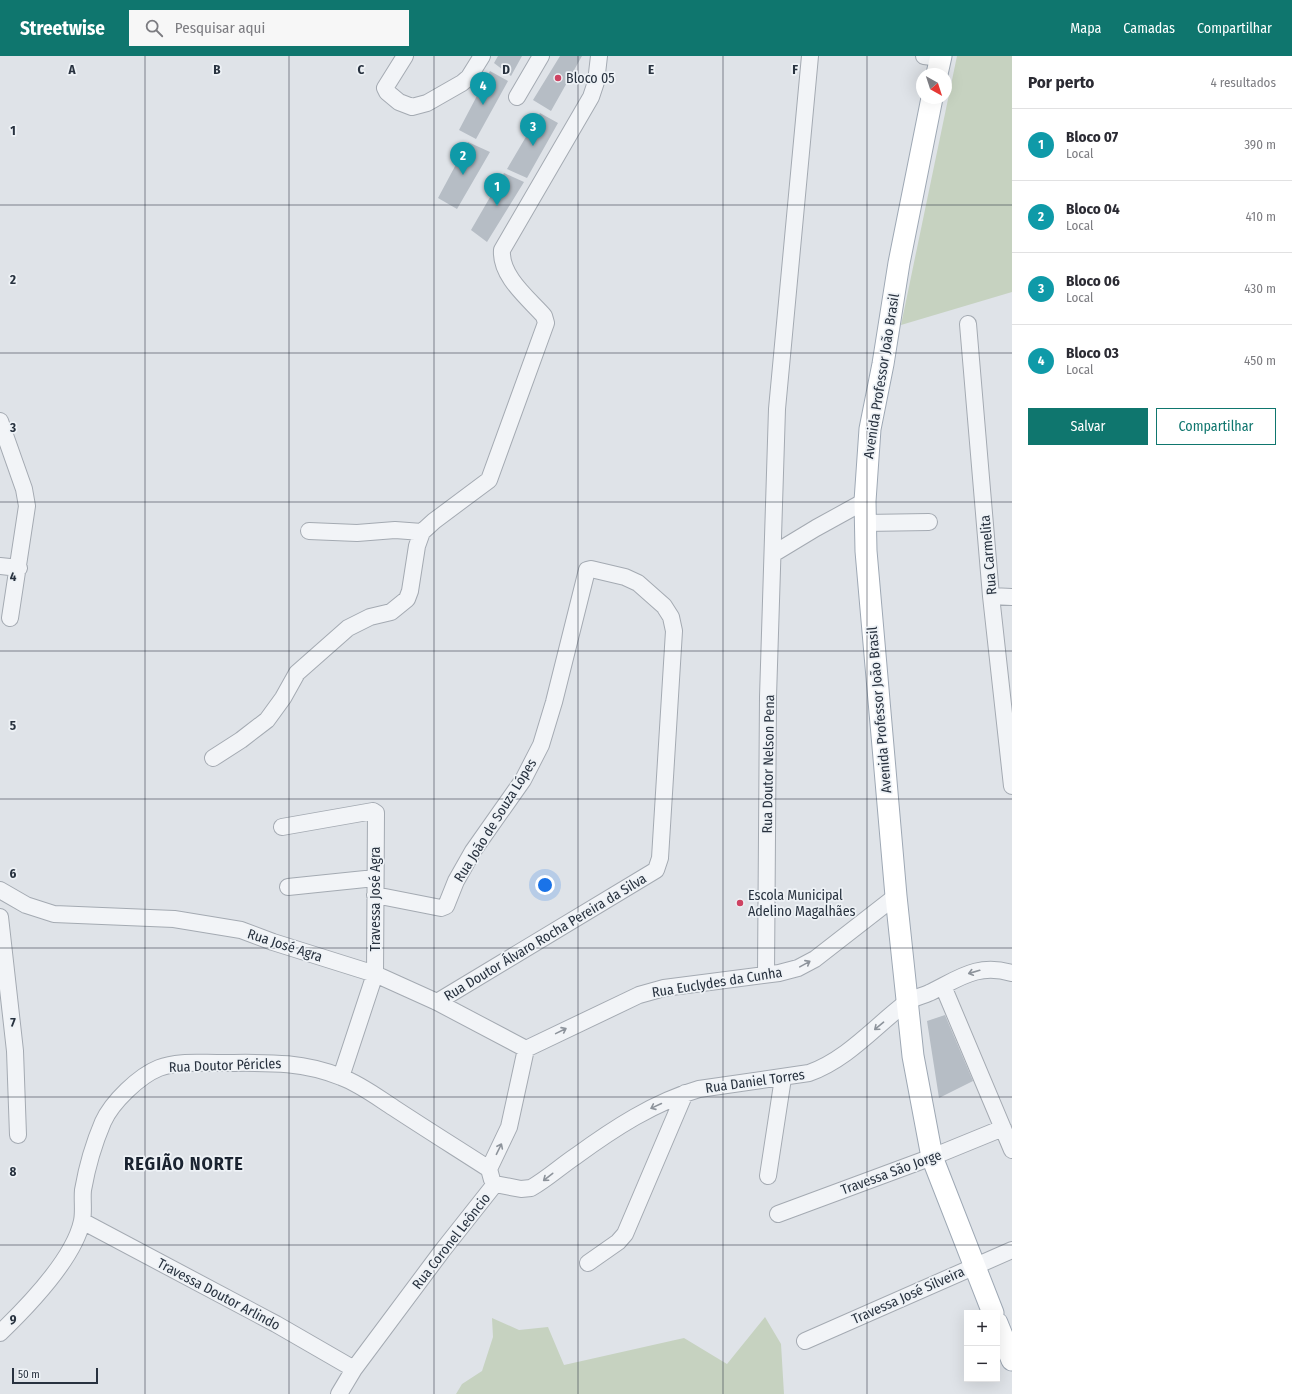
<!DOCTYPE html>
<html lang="pt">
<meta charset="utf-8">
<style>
:root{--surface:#fff;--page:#f7f7f7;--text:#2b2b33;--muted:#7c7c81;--line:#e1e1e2;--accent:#0f766e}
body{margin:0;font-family:"Fira Sans Condensed",sans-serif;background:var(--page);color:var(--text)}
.controls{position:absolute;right:12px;bottom:12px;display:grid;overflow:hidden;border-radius:0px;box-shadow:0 4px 16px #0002}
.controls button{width:36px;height:36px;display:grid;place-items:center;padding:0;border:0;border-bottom:1px solid var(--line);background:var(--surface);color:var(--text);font:20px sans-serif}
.compass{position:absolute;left:916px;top:12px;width:36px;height:36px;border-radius:50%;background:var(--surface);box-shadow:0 4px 16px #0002;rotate:141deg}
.scale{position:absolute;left:12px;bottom:10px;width:86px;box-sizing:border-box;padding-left:4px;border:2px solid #28323f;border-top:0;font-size:11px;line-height:14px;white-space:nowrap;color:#28323f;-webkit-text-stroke:3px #eef2f6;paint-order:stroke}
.you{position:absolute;left:545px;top:829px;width:14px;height:14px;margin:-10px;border:3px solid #fff;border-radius:50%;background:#1a73e8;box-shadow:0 0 0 6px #1a73e833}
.badge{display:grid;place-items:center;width:26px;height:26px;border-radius:50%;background:var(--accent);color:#fff;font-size:13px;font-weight:700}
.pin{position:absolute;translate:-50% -33px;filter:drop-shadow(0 1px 2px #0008)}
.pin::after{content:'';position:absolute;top:21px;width:14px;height:12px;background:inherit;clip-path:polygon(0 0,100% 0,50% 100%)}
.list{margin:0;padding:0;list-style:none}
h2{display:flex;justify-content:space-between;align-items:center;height:52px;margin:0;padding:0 16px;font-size:17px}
h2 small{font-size:13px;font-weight:400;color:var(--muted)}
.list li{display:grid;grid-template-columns:26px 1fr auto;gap:12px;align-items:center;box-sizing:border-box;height:72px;padding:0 16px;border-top:1px solid var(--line)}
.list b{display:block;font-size:15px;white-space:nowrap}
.list p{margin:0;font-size:13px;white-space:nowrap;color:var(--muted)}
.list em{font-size:13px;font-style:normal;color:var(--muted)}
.actions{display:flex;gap:8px;padding:12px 16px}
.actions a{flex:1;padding:9px 0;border:1px solid var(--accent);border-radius:0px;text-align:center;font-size:14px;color:var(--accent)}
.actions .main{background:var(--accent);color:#fff}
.icon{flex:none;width:22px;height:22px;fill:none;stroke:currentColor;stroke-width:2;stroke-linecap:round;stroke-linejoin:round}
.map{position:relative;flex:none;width:1012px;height:1338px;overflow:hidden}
header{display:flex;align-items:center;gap:24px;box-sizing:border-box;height:56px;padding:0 20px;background:var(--accent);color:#fff}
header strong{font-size:19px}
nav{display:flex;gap:22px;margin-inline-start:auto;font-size:14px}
.search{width:280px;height:36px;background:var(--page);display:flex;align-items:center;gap:10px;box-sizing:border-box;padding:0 14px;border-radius:0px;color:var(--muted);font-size:15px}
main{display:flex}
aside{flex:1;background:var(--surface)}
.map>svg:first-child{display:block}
.green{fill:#c6d2c0}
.building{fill:#b6bdc5}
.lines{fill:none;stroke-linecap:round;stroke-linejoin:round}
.minor-casing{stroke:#a4aab2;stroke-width:18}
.major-casing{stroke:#9ea8b4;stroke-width:23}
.minor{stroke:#f2f4f7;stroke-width:16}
.major{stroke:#fff;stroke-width:21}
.oneway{stroke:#8d939b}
.grid{fill:none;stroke:#28323f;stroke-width:1;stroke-opacity:0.55}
.poi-dot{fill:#ce4362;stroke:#eef2f6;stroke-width:1.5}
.labels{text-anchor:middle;stroke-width:3.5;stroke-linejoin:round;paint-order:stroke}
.poi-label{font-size:14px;fill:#28323f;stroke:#eef2f6;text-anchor:start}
.street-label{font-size:14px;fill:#28323f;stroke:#eef2f6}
.district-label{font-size:18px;font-weight:bold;letter-spacing:1px;fill:#1a2330;stroke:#eef2f6}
.grid-label{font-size:13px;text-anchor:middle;font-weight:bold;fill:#28323f;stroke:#eef2f6;stroke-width:3.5;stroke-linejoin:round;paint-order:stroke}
</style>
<header>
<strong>Streetwise</strong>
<div class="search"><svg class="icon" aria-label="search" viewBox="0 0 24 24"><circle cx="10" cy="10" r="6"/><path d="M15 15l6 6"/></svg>Pesquisar aqui</div>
<nav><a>Mapa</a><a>Camadas</a><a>Compartilhar</a></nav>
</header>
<main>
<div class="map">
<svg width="1012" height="1338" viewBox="0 0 1012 1338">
<rect width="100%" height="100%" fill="#dfe3e8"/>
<!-- green -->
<path class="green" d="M 957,0 L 1012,0 L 1012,236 L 901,269 Z
M 765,1261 L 781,1288 L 784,1338 L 456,1338 L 462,1328 L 482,1315 L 493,1281 L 492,1262 L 519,1274 L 548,1271 L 564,1309 L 684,1282 L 727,1308 Z"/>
<!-- building -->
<path class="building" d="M 498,0 L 522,0 L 511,20 L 494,7 Z
M 560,0 L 582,0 L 551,55 L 533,44 Z
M 490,15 L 508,25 L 476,83 L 459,74 Z
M 540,57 L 558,67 L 527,122 L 507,113 Z
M 468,86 L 490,96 L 457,153 L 438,142 Z
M 504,117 L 524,126 L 487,186 L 471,174 Z
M 945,959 L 973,1025 L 939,1042 L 927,965 Z"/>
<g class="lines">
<!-- minor casing -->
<g class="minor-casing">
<path id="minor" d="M 405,0 L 385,32 L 387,36 L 399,46 L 412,51 L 427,47 L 462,27 L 469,21 L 482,0
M 924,0 L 940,2
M 517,41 L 541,0
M 968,268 L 991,540 L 1012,730
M 0,365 L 24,433 L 27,450 L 10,562
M 864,467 L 929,466
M 309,475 L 357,477 L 395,474 L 422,476
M 773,498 L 816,472 L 865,445
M 0,510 L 19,512
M 991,540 L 1012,541
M 213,702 L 241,684 L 267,664 L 283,642 L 297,617 L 348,572 L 370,561 L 391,556 L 407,543 L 410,535 L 417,490 L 422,476 L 434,465 L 489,424 L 546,267 L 544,260 C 528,242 500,220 502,194 L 591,41 L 596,26 L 599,0
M 282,771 L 373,755 L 376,757 L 375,918 L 341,1021
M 288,831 L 375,822
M 0,834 L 26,849 L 54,858 L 174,863 L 241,874 L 273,886 L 375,918 L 437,946 L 526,993
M 375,839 L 441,852 L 446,850 L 456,825 L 473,795 L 523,724 L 541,689 L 554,646 L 587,514 L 591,513 L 625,521 L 638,527 L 664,550 L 671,561 L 674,575 L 660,802 L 656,814 L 437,946
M 0,861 L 15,995 L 18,1079
M 766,917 L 768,641 L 777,353 L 810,0
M 943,930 L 1012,1094
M 526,993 L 639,939 L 664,932 L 779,917 L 798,912 L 815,903 L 896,840
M 768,1120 L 783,1022
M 492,1124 L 489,1113 L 509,1071 L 526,993
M 495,1128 L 521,1133 L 531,1132 C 547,1123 561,1110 576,1100 C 613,1073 654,1046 699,1033 L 809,1017 C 848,1003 875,970 907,946 C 913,942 922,940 929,937 C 960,922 977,907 1012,917
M 778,1158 L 932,1101 L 1003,1072
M 82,1165 L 276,1268 L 354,1313
M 588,1207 L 618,1186 L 625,1178 L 685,1037
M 0,1277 C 27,1251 74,1203 82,1165 C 84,1155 82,1144 83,1134 C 87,1111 94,1087 103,1066 C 112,1046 139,1020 159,1012 C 177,1005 198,1007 217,1007 C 261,1007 299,1004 341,1021 C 360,1028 377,1041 394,1052 C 426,1073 458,1093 489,1113
M 805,1285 L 1012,1194
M 339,1338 L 354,1313 L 442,1195 L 495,1128"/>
</g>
<!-- major casing -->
<g class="major-casing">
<path id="major" d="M 937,18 L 941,0
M 932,42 L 899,207 L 883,308 L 870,373 L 865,445 L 866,495 L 896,840 L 913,1000 L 932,1101 L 993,1257
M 997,1267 L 1012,1304"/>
</g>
<!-- minor -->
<use href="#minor" class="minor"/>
<!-- major -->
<use href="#major" class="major"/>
</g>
<!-- one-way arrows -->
<defs><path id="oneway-shaft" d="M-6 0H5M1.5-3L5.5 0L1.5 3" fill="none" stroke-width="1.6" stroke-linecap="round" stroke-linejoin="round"/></defs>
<g class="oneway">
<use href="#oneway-shaft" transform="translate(805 908) rotate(-29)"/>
<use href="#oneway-shaft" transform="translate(974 916) rotate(164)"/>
<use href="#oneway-shaft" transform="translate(879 970) rotate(140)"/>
<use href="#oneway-shaft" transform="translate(561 975) rotate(-26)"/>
<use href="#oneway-shaft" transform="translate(656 1050) rotate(155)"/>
<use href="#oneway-shaft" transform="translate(499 1093) rotate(-64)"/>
<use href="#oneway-shaft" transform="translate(548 1121) rotate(142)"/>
</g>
<!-- grid -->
<path class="grid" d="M 145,0 L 145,1338M 289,0 L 289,1338M 434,0 L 434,1338M 578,0 L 578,1338M 723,0 L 723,1338M 867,0 L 867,1338M 0,149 L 1012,149M 0,297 L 1012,297M 0,446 L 1012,446M 0,595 L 1012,595M 0,743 L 1012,743M 0,892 L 1012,892M 0,1041 L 1012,1041M 0,1189 L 1012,1189"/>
<!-- markers -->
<g class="poi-dot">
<circle cx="558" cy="22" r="4"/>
<circle cx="740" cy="847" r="4"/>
</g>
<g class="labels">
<!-- poi labels -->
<g class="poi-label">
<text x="566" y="27">Bloco 05</text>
<text x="748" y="844">Escola Municipal<tspan x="748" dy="16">Adelino Magalhães</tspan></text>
</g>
<!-- street labels -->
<g class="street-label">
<text transform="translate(881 320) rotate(-81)" y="5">Avenida Professor João Brasil</text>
<text transform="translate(988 499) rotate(-95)" y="5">Rua Carmelita</text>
<text transform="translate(879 654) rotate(-95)" y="5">Avenida Professor João Brasil</text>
<text transform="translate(768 708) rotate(-89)" y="5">Rua Doutor Nelson Pena</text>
<text transform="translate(495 764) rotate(-58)" y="5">Rua João de Souza Lópes</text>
<text transform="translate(375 843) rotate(-90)" y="5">Travessa José Agra</text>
<text transform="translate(545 881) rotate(-31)" y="5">Rua Doutor Álvaro Rocha Pereira da Silva</text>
<text transform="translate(285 889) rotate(18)" y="5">Rua José Agra</text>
<text transform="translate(717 926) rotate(-9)" y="5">Rua Euclydes da Cunha</text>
<text transform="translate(225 1009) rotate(-2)" y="5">Rua Doutor Péricles</text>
<text transform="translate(755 1025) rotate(-8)" y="5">Rua Daniel Torres</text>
<text transform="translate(891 1116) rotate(-20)" y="5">Travessa São Jorge</text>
<text transform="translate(451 1185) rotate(-52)" y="5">Rua Coronel Leôncio</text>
<text transform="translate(219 1238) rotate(28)" y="5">Travessa Doutor Arlindo</text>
<text transform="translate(908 1239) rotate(-24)" y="5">Travessa José Silveira</text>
</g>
<!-- district labels -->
<g class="district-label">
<text x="184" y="1114">REGIÃO NORTE</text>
</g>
</g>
<g class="grid-label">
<text x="72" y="18">A</text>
<text x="217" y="18">B</text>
<text x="361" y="18">C</text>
<text x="506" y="18">D</text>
<text x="651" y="18">E</text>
<text x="795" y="18">F</text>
<text x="13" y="79">1</text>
<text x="13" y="228">2</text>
<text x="13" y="376">3</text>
<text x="13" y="525">4</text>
<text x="13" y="674">5</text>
<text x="13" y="822">6</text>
<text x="13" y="971">7</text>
<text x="13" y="1120">8</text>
<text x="13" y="1268">9</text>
</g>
</svg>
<div class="controls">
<button>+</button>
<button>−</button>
</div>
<svg class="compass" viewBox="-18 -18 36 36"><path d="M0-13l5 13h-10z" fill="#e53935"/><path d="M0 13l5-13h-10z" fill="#7c7c81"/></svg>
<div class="scale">50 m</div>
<div class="you"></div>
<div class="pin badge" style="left:497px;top:150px;background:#0f9aa8">1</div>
<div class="pin badge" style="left:463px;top:119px;background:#0f9aa8">2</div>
<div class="pin badge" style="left:533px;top:90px;background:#0f9aa8">3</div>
<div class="pin badge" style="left:483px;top:49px;background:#0f9aa8">4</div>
</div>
<aside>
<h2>Por perto<small>4 resultados</small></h2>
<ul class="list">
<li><span class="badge" style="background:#0f9aa8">1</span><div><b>Bloco 07</b><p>Local</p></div><em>390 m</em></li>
<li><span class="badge" style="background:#0f9aa8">2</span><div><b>Bloco 04</b><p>Local</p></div><em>410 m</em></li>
<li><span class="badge" style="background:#0f9aa8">3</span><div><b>Bloco 06</b><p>Local</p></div><em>430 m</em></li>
<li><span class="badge" style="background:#0f9aa8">4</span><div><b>Bloco 03</b><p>Local</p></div><em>450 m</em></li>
</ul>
<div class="actions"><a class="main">Salvar</a><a>Compartilhar</a></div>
</aside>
</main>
